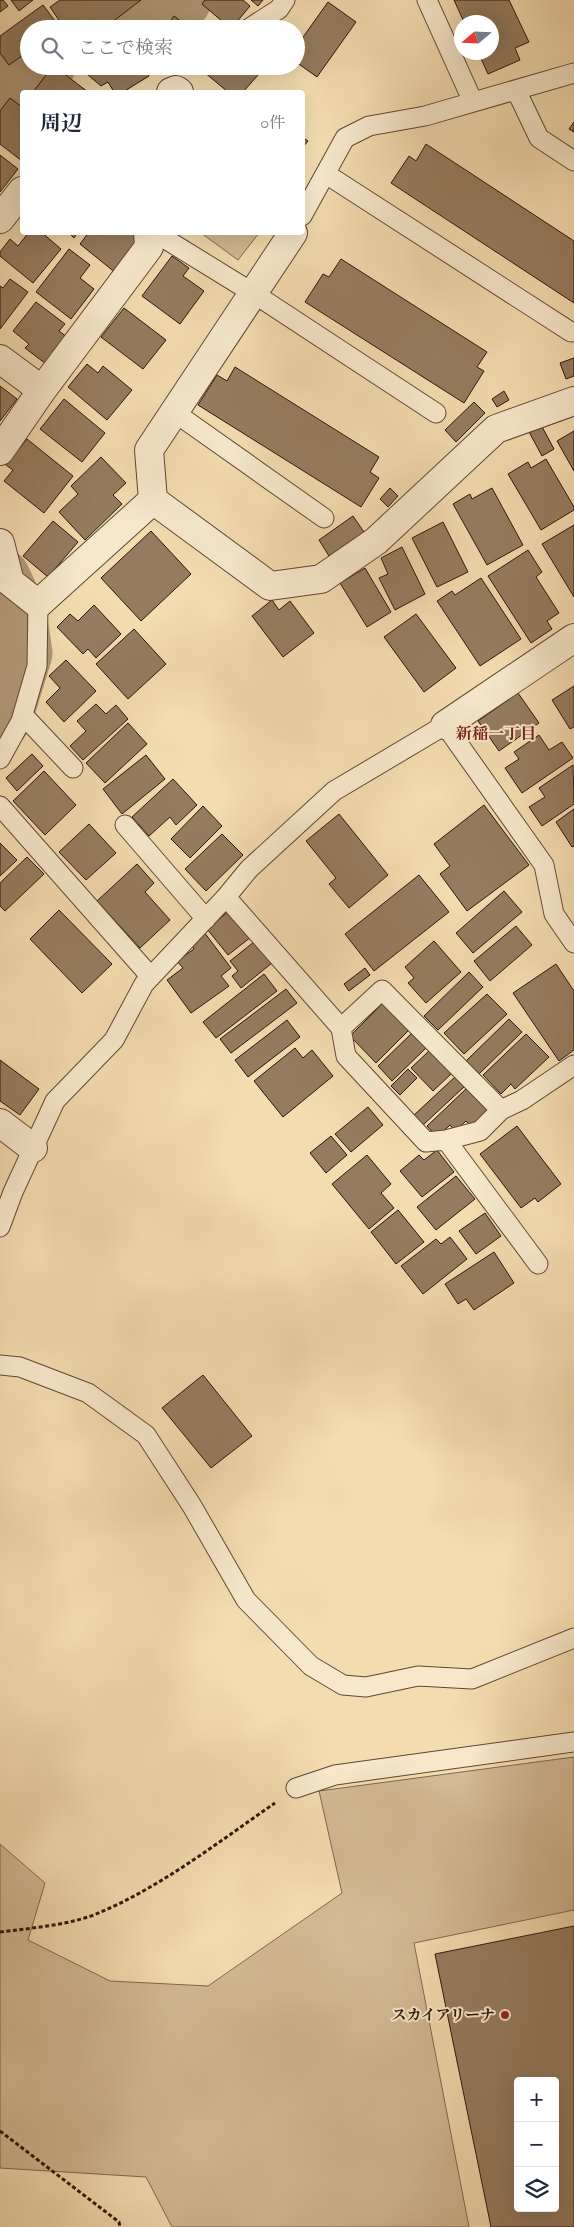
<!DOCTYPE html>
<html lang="ja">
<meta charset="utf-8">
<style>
:root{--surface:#fff;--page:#f2f2f3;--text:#1f2937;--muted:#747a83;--line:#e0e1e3}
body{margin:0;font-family:"Sorts Mill Goudy","Noto Serif JP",serif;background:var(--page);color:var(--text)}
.controls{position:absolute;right:15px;bottom:15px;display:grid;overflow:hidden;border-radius:5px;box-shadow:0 5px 20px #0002}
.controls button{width:45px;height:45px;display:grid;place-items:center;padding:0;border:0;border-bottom:1px solid var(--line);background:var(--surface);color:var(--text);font:25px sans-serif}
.compass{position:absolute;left:454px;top:15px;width:45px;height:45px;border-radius:50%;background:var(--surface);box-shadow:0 5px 20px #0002;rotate:251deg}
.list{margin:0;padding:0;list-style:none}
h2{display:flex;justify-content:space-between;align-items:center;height:65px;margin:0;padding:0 20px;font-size:21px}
h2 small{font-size:16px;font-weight:400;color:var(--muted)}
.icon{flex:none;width:28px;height:28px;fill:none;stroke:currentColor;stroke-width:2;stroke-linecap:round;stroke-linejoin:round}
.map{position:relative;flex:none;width:574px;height:2227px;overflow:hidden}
.search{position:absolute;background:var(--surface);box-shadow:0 5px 20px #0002;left:20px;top:20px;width:285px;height:55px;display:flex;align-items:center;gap:12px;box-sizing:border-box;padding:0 18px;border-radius:28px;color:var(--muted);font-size:19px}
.panel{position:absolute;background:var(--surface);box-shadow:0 5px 20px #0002;left:20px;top:90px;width:285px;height:145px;border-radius:5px}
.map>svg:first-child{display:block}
.green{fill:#d2ba94;stroke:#80674f}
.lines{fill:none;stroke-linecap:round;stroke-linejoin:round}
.river{stroke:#b09878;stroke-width:61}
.building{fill:#957c60;stroke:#2f140a;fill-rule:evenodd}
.lane-casing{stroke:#604634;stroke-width:21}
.street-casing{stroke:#604634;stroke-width:30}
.path{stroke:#2f140a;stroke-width:3;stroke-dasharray:4 2.5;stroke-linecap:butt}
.lane{stroke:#f7e8cc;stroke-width:19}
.street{stroke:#f7e8cc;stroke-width:28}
.poi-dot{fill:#8f2418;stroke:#f7e8cc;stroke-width:2}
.labels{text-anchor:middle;stroke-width:4;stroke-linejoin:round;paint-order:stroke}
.poi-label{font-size:15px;font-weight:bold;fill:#2f140a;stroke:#f7e8cc;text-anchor:end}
.neighbourhood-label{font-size:16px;font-weight:bold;fill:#7a1f14;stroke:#f7e8cc}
</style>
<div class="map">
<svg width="574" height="2227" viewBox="0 0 574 2227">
<rect width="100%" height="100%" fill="#f3dcb0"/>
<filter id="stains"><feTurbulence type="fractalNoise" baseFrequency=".004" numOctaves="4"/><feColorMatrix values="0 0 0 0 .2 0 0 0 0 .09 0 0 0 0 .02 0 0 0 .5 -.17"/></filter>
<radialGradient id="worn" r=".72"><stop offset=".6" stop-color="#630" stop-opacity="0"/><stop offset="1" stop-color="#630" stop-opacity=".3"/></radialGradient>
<!-- green -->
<path class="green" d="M 201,233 L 259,233 L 238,260 Z
M 574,1757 L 574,1910 L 414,1943 L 469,2227 L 172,2227 L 146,2177 L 0,2168 L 0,1844 L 45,1883 L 28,1940 L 110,1981 L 208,1986 L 342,1893 L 319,1791 Z"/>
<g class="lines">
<!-- river -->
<path class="river" d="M 131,29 L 181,0
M 0,86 L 45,66
M 0,578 L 16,613 L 22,653 L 4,711 L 0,719"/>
</g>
<!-- building -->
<path class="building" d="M 0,0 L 3,0 L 8,6 L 0,12 Z
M 11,0 L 33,0 L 19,11 Z
M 60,0 L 141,0 L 103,29 L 65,29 L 50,7 Z
M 205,0 L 243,0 L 250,6 L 231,29 L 202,4 Z
M 251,0 L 263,0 L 258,6 Z
M 454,0 L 509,0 L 529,42 L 515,48 L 520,60 L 488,74 L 478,52 L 492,52 L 492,22 L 464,22 Z
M 328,2 L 356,22 L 317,77 L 296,62 L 296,47 Z
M 43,5 L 61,29 L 29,29 L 29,51 L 9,65 L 0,53 L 0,36 Z
M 174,16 L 191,29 L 165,29 Z
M 53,66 L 54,66 L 88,92 L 33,92 Z
M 86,66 L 143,66 L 149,76 L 123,92 L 114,92 L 108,82 L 101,86 L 81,69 Z
M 208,66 L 248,66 L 258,75 L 243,92 L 228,92 L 204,72 Z
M 10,98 L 22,107 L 22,161 L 0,144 L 0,111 Z
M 574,122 L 574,132 L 569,129 Z
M 302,137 L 308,141 L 302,148 Z
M 426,144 L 574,241 L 574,303 L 391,183 L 409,156 L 416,161 Z
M 0,155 L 18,169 L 0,192 Z
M 29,232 L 41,232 L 61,249 L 33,283 L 0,256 L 0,252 L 10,239 L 18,246 Z
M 68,232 L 78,232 L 74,238 Z
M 89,232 L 134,232 L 143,240 L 117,274 L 80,244 Z
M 69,249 L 90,265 L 80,278 L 94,289 L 71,319 L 36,292 Z
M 172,256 L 189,268 L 183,276 L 204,291 L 180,324 L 142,296 Z
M 341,259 L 487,352 L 477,367 L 484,371 L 464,403 L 305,302 L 323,274 L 329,277 Z
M 10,279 L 28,292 L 0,329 L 0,286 L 3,288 Z
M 36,302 L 65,324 L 59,331 L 67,337 L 46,364 L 25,348 L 29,344 L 13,331 Z
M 124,308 L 166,340 L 143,369 L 101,337 Z
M 574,358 L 574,376 L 566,379 L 560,363 Z
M 87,364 L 98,373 L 103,366 L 132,390 L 107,420 L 68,387 Z
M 235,367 L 379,457 L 370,472 L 379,478 L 361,507 L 198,405 L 217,375 L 227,381 Z
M 0,386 L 17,399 L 0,421 Z
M 504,391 L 509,400 L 497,407 L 492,399 Z
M 64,399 L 105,433 L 82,462 L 40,429 Z
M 474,402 L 485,413 L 456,442 L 445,430 Z
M 540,423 L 554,449 L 542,456 L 528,430 Z
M 574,431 L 574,471 L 557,441 Z
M 27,439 L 73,476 L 44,513 L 4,481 L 13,470 L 6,465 Z
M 101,457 L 126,483 L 113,495 L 122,504 L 85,540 L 59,512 L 78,494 L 71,486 Z
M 546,459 L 574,507 L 574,510 L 541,530 L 508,474 L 528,462 L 531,468 Z
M 390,488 L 398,496 L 388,507 L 380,499 Z
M 492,488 L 523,545 L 487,565 L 453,504 L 470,494 L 472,499 Z
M 353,516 L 364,532 L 329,556 L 319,540 Z
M 53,521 L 78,542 L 48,577 L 23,556 Z
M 443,522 L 468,572 L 437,587 L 412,538 Z
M 574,525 L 574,597 L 542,544 Z
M 151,531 L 191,574 L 141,621 L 101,578 Z
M 402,547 L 425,594 L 395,610 L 379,578 L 388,574 L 381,558 Z
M 528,550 L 542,572 L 536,577 L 559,613 L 547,621 L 552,629 L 531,643 L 488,576 Z
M 365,568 L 391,612 L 367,627 L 340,583 Z
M 481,578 L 521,639 L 480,666 L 437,601 L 452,591 L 455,595 Z
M 272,600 L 279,610 L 290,601 L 314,633 L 283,657 L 252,616 Z
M 94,605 L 121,634 L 96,658 L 88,649 L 83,654 L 57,627 L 70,614 L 78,621 Z
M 416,614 L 456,668 L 424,692 L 384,637 Z
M 134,629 L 166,664 L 128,699 L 96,664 Z
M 66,660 L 96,691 L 64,722 L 46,702 L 60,688 L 49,676 Z
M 574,686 L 574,727 L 570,729 L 552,700 Z
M 518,693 L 539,723 L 499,751 L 478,721 Z
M 96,704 L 106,714 L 116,705 L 128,719 L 83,760 L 70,746 L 86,731 L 77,721 Z
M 128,723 L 147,744 L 105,783 L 86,763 Z
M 539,735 L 549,750 L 562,742 L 573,758 L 522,793 L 505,768 L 519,759 L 514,752 Z
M 32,754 L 43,766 L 17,791 L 6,778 Z
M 146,755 L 165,779 L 122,814 L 103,789 Z
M 573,765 L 574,804 L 542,826 L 529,807 L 545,797 L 539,788 Z
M 44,771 L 76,805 L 45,835 L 13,801 Z
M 173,779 L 197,805 L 176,825 L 170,817 L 149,836 L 132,817 Z
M 484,805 L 529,865 L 467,911 L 440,874 L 450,866 L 434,844 Z
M 203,806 L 222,826 L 190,858 L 171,839 Z
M 574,809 L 574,846 L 572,847 L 556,822 Z
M 339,814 L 388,875 L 349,908 L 329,884 L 336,878 L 306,841 Z
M 89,824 L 116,853 L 86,880 L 59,852 Z
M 222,834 L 243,855 L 206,891 L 185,869 Z
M 0,843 L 17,860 L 0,876 Z
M 27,857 L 44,874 L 5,911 L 0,906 L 0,883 Z
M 137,864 L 154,883 L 145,892 L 170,920 L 140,948 L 97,901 Z
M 419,875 L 449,912 L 374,971 L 345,934 Z
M 504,891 L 522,912 L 473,953 L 456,933 Z
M 59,910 L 112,964 L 82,993 L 30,939 Z
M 229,911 L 251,937 L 228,955 L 207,929 Z
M 516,926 L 532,945 L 490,981 L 474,961 Z
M 204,932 L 231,968 L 221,976 L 229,986 L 191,1013 L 167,980 L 183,968 L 177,961 L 194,949 L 190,943 Z
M 434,941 L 461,972 L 426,1003 L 408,983 L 414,978 L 405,967 Z
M 254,942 L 272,963 L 241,988 L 232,976 L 238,971 L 230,961 Z
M 556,964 L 574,991 L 574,1050 L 559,1061 L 513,993 Z
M 365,968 L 370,975 L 349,991 L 344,984 Z
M 469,972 L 483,987 L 438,1030 L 424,1016 Z
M 264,974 L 277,991 L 216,1038 L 203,1022 Z
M 286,989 L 297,1003 L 231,1053 L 220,1039 Z
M 487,994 L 507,1014 L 464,1054 L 444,1033 Z
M 383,1003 L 410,1029 L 376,1063 L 350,1036 Z
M 509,1019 L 522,1032 L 479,1074 L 466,1061 Z
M 287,1020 L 300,1037 L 248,1077 L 235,1060 Z
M 412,1033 L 426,1048 L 392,1081 L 378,1066 Z
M 526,1034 L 549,1057 L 515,1089 L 511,1084 L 501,1094 L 483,1075 Z
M 295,1048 L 303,1058 L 312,1050 L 333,1076 L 283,1117 L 254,1081 Z
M 430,1050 L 452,1073 L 433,1091 L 411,1068 Z
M 0,1060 L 39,1089 L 20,1115 L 0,1101 Z
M 408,1069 L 417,1078 L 400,1095 L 391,1086 Z
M 456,1076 L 465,1086 L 422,1126 L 413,1116 Z
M 467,1088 L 489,1111 L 472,1127 L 466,1121 L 455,1131 L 450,1125 L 437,1137 L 427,1126 Z
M 368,1107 L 383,1125 L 351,1152 L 335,1134 Z
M 517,1126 L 561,1184 L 538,1202 L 535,1198 L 521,1208 L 480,1154 Z
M 331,1136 L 347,1155 L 326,1173 L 310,1153 Z
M 437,1150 L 454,1172 L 422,1197 L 400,1171 L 419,1155 L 424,1160 Z
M 367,1155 L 391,1184 L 381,1193 L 394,1208 L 369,1229 L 332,1184 Z
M 456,1176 L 475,1199 L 436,1230 L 417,1207 Z
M 398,1210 L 424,1242 L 396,1264 L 371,1232 Z
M 485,1213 L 501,1236 L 476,1254 L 459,1231 Z
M 450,1237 L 467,1259 L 423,1294 L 401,1266 L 436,1239 L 441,1244 Z
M 494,1252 L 514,1283 L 474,1310 L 466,1299 L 458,1304 L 445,1284 Z
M 203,1375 L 252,1436 L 211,1468 L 162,1408 Z
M 574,1926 L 574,2227 L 491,2227 L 435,1954 ZM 518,2081 L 555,2081 L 555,2208 L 518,2208 Z"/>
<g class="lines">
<!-- lane casing -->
<g class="lane-casing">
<path id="lane" d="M 427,0 L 473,102
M 248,29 L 279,9 L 285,0
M 516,90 L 539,138 L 574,161
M 326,174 L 571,332
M 302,216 L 345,138 L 369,126 L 425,116 L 574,73
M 154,232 L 253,293 L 436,413
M 174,412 L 324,518
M 23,715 L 73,768
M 0,759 L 21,721 L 37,666 L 38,604
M 0,806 L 151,977
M 125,825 L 206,919
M 226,897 L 341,1028 L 346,1056 L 426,1142 L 446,1140 L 480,1131 L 501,1110 L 382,990 L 341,1028
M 501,1110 L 522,1100 L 574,1065
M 446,1140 L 538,1264
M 0,1227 L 13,1192 L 55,1101 L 114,1040 L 144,984 L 226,897 L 249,869 L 334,791 L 445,725 L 544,865 L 554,914 L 574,943
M 0,1365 L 20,1367 L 88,1393 L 146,1435 L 192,1506 L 246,1600 L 311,1666 L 343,1685 L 366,1687 L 418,1676 L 472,1679 L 574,1638
M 296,1788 L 335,1775 L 574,1742"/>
</g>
<!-- street casing -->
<g class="street-casing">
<path id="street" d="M 171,92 L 176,90 L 179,92
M 0,219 L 22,191
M 0,359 L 42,390
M 0,451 L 42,390 L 149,247 L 148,232
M 153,500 L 149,450 L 293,233
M 0,543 L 10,582
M 0,574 L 38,604 L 153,500 L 270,586 L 321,579 L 376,541 L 496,429 L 574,401
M 445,725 L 574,638
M 0,1123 L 33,1148"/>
</g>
<!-- path -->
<path class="path" d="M 0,1932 C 31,1928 72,1925 101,1912 C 162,1886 220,1841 275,1803
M 0,2131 L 119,2222 L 120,2227"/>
<!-- lane -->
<use href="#lane" class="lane"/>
<!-- street -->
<use href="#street" class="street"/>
</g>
<!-- markers -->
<circle class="poi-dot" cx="505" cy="2015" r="5"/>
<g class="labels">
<!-- poi labels -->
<g class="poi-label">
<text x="495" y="2020">スカイアリーナ</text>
</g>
<!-- neighbourhood labels -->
<g class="neighbourhood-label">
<text x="496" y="739">新稲一丁目</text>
</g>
</g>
<rect width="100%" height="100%" filter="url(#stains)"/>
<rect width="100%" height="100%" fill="url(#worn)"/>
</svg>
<div class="controls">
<button>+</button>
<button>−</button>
<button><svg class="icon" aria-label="layers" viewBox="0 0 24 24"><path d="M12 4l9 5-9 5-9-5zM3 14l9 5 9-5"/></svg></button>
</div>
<svg class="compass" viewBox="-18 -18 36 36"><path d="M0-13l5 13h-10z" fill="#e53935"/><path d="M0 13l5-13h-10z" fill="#747a83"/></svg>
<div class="search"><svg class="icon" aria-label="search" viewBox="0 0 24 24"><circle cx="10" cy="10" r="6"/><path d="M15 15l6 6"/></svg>ここで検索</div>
<section class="panel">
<h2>周辺<small>0件</small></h2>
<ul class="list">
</ul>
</section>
</div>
